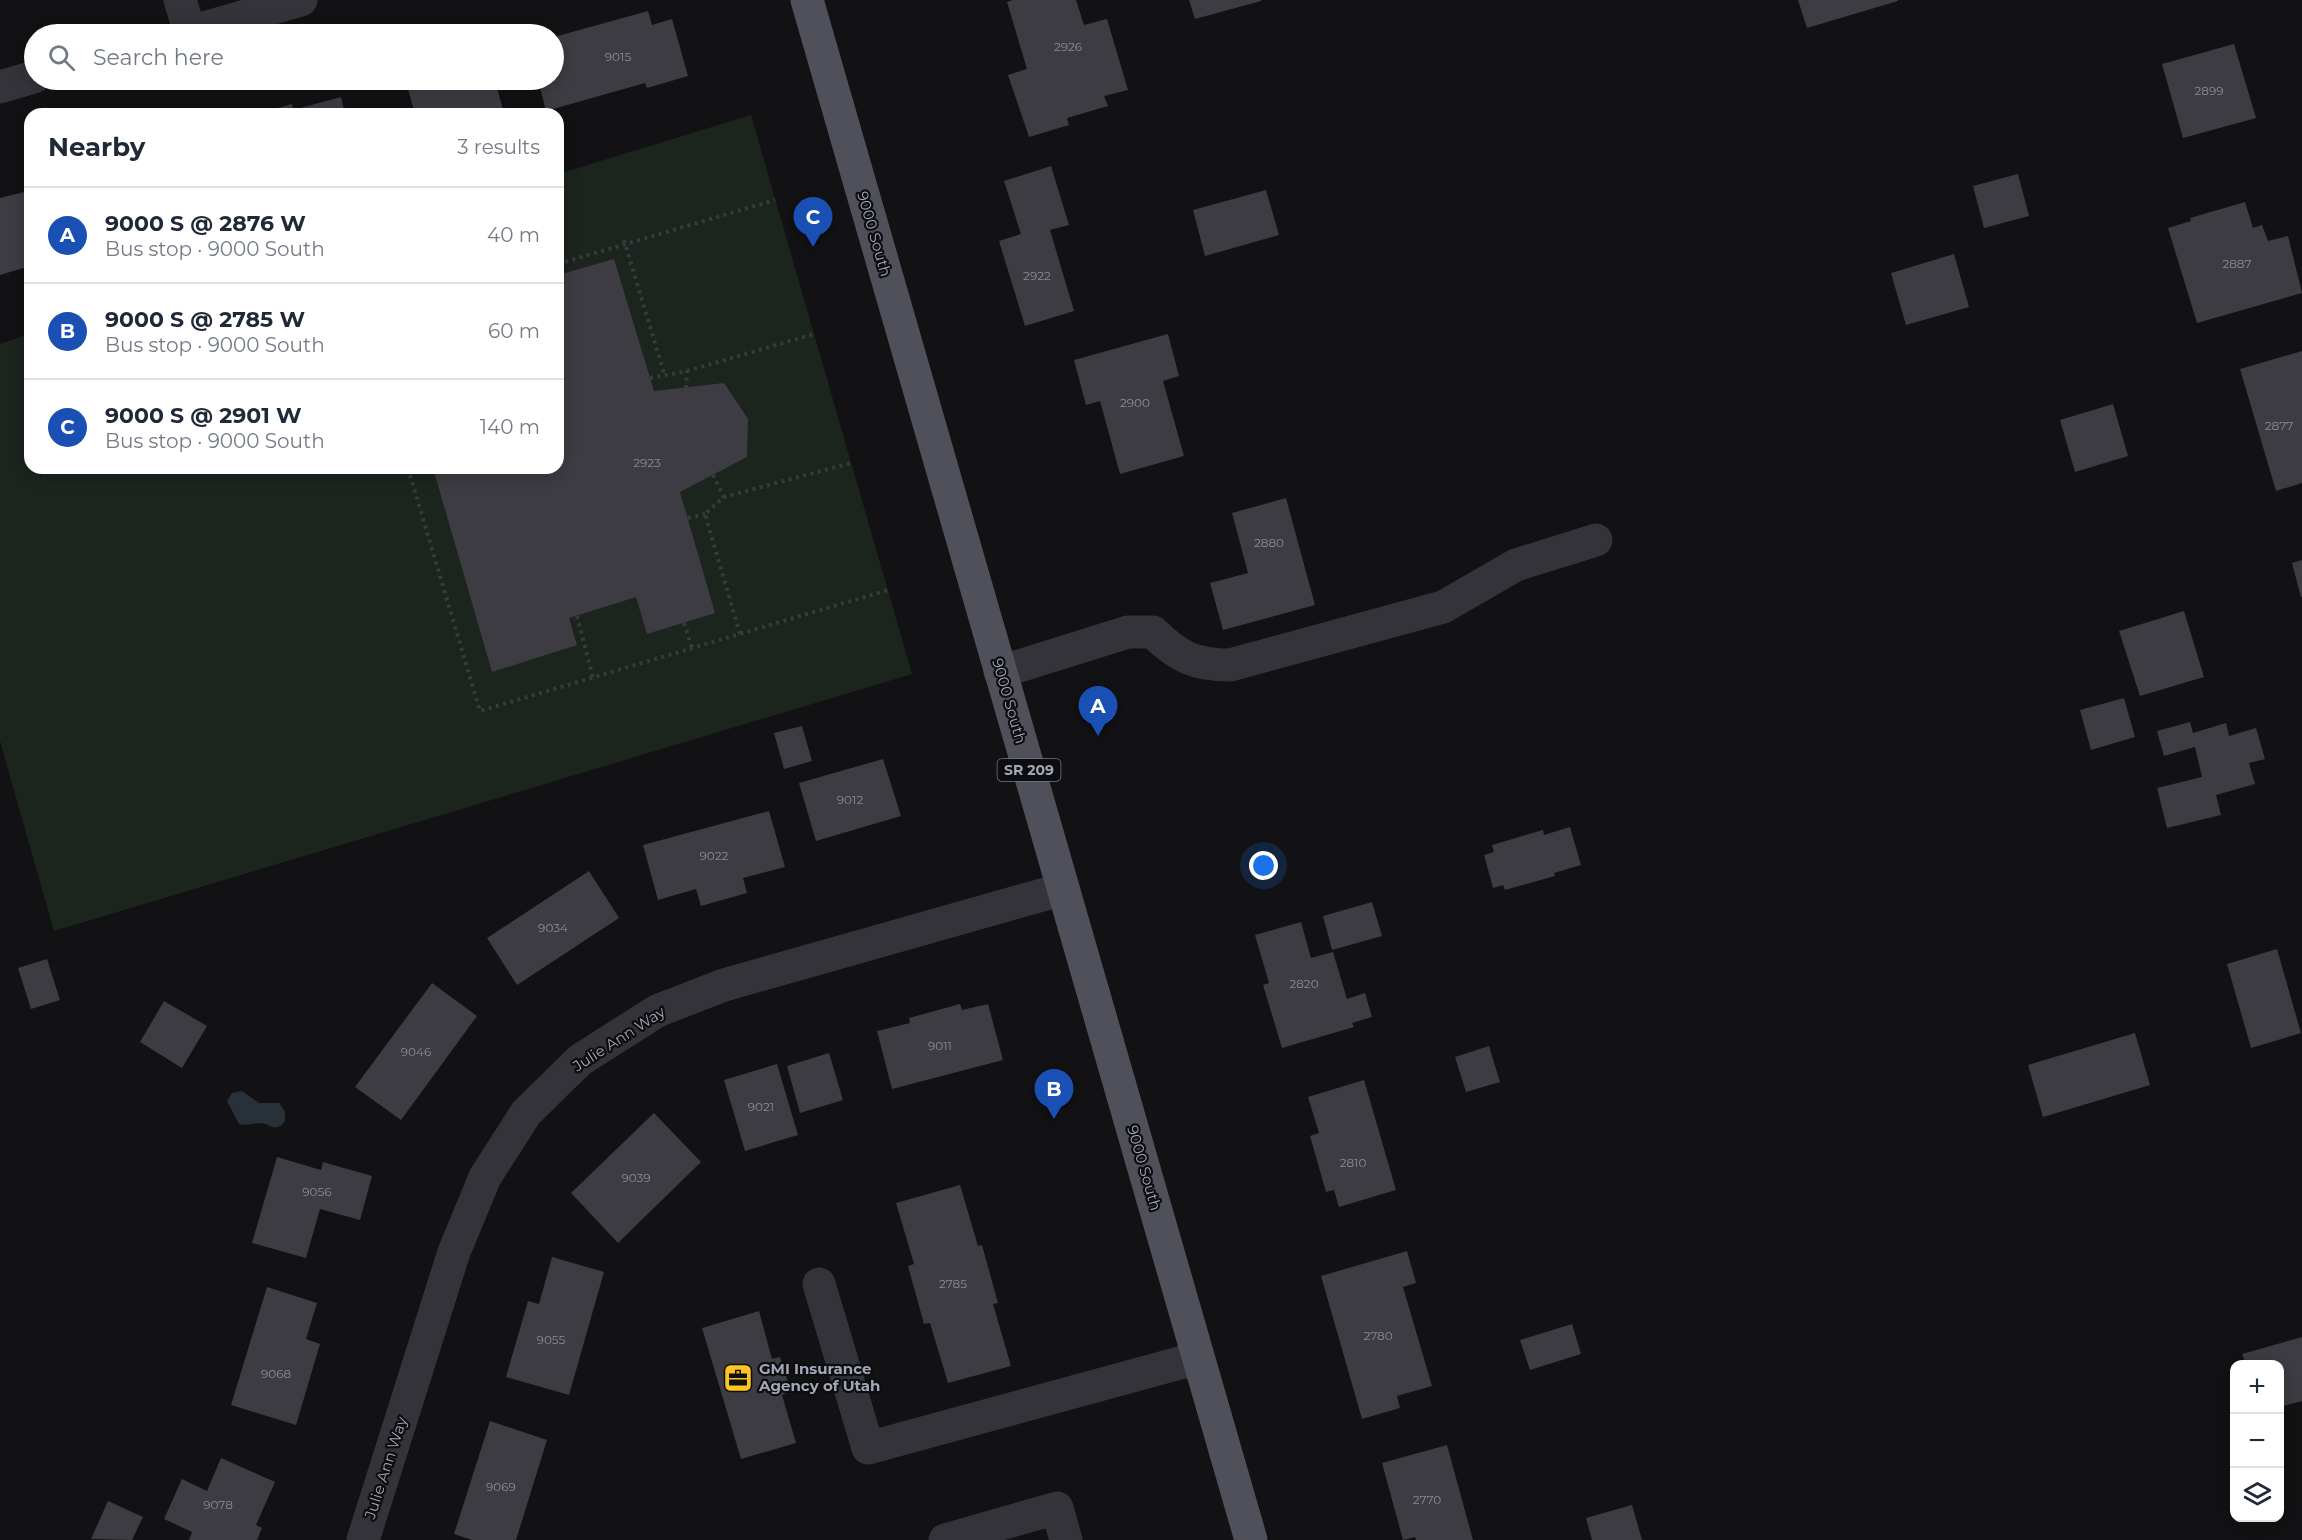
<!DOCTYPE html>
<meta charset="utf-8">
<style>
:root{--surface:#fff;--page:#f2f2f3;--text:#1f2937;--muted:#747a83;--line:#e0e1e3;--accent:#b45309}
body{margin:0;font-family:Montserrat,sans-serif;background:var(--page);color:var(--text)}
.controls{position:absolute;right:18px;bottom:18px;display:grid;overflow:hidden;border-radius:12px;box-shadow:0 3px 15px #0003}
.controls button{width:54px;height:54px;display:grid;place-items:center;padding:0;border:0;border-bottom:2px solid var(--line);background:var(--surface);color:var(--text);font:30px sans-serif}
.you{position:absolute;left:1264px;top:866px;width:21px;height:21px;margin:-15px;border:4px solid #fff;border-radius:50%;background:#1a73e8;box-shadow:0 0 0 9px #1a73e833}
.badge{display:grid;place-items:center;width:39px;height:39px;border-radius:50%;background:var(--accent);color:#fff;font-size:20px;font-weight:700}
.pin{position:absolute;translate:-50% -50px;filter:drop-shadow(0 2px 3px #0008)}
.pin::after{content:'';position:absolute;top:32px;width:21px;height:18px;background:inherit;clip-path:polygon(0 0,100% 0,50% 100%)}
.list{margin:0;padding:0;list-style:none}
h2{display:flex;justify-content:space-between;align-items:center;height:78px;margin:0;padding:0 24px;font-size:26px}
h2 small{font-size:20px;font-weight:400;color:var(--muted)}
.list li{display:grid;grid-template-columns:39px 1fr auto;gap:18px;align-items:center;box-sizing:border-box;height:96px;padding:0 24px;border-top:2px solid var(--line)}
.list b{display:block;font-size:22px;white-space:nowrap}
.list p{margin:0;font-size:20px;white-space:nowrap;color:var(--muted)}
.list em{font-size:20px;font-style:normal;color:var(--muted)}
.icon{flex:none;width:33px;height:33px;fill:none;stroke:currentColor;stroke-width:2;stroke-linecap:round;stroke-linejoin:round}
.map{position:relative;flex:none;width:2302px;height:1540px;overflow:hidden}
.search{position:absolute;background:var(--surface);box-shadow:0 3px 15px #0003;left:24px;top:24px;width:540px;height:66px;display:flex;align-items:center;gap:15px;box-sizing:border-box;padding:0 21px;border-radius:33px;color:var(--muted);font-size:22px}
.panel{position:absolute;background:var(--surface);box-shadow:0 3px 15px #0003;left:24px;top:108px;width:540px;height:366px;border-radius:18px}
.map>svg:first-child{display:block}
.green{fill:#1c241e}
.water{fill:#283039}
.building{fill:#3c3c42}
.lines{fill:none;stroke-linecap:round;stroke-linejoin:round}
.path{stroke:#393a40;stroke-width:4;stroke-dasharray:3 4.5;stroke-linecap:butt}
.minor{stroke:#333339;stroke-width:33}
.major{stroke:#4f5059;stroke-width:33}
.labels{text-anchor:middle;stroke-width:4.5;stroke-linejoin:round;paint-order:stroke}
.number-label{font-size:12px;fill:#888c99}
.shield{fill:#0d0d0f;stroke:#757984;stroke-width:1.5}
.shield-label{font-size:14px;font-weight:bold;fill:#a2a7b6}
.street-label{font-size:15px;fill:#a2a7b6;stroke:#0d0d0f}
.poi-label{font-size:15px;font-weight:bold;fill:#a2a7b6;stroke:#0d0d0f;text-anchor:start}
</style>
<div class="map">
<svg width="2302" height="1540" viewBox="0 0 2302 1540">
<rect width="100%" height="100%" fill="#121214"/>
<!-- green -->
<path class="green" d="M 751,115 L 912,674 L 54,931 L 0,741 L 0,344 L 30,334 L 30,468 L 558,468 L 558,174 Z"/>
<!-- water -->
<path class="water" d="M 242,1091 L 259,1103 L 279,1103 L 285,1112 L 285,1121 C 275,1134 271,1123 259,1123 C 252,1123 247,1126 239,1124 L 227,1101 L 232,1093 Z"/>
<!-- building -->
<path class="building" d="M 1013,0 L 1076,0 L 1084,25 L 1107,19 L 1128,90 L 1104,96 L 1108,106 L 1067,118 L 1069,125 L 1029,137 L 1008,75 L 1027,69 L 1007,2 Z
M 1189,0 L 1261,0 L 1261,1 L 1195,19 Z
M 1798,0 L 1898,0 L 1898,1 L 1807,28 Z
M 648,11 L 652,25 L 672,19 L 688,76 L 647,88 L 645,83 L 546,111 L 538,80 L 554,80 L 554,37 Z
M 2234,44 L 2256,118 L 2183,138 L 2162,64 Z
M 443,80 L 495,80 L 504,114 L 415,114 L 408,89 Z
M 341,97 L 345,114 L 256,114 L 292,104 L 293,110 Z
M 1051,166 L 1069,225 L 1050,230 L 1074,311 L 1025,326 L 999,241 L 1021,234 L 1004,181 Z
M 2018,174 L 2029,216 L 1984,228 L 1973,186 Z
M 1266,190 L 1279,235 L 1205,256 L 1193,210 Z
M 28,191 L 30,266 L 0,275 L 0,198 Z
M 2245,202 L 2253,228 L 2262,225 L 2268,241 L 2288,236 L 2302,293 L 2197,323 L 2168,228 L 2191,221 L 2190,218 Z
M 1954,254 L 1969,307 L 1906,325 L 1891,273 Z
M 614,259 L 654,391 L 724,383 L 748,419 L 747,457 L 680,492 L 715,613 L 647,634 L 636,597 L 569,618 L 577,645 L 492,672 L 433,468 L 558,468 L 558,275 Z
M 1168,334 L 1179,376 L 1163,381 L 1184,456 L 1120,474 L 1100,401 L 1086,405 L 1074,360 Z
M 2302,351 L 2302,483 L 2276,491 L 2240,369 Z
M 2113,404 L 2128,456 L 2075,472 L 2060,420 Z
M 1286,498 L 1315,605 L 1223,630 L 1210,583 L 1248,573 L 1232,513 Z
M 2302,560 L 2302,597 L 2301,597 L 2292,563 Z
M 2184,611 L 2204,677 L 2140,696 L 2119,631 Z
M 2124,698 L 2135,737 L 2091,750 L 2080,710 Z
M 2190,722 L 2193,733 L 2226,723 L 2229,736 L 2256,728 L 2265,759 L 2249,763 L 2255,784 L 2216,795 L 2221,815 L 2167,828 L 2157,788 L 2202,777 L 2195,747 L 2164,756 L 2157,731 Z
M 802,726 L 812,761 L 784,769 L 774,733 Z
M 883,759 L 901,816 L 816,841 L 799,783 Z
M 769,811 L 785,867 L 743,878 L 747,893 L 701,906 L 696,889 L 658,900 L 643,845 Z
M 1570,827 L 1581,865 L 1554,873 L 1555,876 L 1505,890 L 1503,885 L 1493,888 L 1484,855 L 1494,852 L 1492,845 L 1543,830 L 1544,835 Z
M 589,871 L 619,918 L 517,985 L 487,938 Z
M 1372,902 L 1382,936 L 1332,950 L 1323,916 Z
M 1301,922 L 1311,958 L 1333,952 L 1347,999 L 1365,993 L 1372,1017 L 1352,1023 L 1354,1027 L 1282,1048 L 1263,985 L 1269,983 L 1255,935 Z
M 2277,949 L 2301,1033 L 2251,1048 L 2227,964 Z
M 47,959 L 60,1000 L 31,1009 L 18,968 Z
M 432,983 L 477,1016 L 401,1120 L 355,1087 Z
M 164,1001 L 207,1026 L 182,1068 L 140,1042 Z
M 960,1004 L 962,1010 L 988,1004 L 1003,1060 L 892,1089 L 877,1031 L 910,1023 L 909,1018 Z
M 2135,1033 L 2150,1085 L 2043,1117 L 2028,1065 Z
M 1489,1046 L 1500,1082 L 1466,1092 L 1455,1057 Z
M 829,1053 L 843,1100 L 800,1113 L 787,1066 Z
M 777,1064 L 798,1135 L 745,1151 L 724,1080 Z
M 1364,1080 L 1396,1190 L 1339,1207 L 1334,1190 L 1326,1192 L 1310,1136 L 1319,1133 L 1308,1097 Z
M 654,1113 L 701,1162 L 618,1243 L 571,1193 Z
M 277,1157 L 321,1170 L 323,1162 L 372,1176 L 360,1220 L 320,1209 L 306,1258 L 252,1243 Z
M 960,1185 L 978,1246 L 982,1245 L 998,1303 L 993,1304 L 1011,1366 L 948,1383 L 930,1323 L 924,1324 L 908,1266 L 914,1264 L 896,1203 Z
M 1407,1251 L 1416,1283 L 1403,1287 L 1432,1386 L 1397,1396 L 1400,1408 L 1362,1419 L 1321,1276 Z
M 552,1257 L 604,1272 L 569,1395 L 506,1377 L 528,1301 L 539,1304 Z
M 267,1287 L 317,1303 L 306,1339 L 320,1344 L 296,1425 L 231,1405 Z
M 759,1311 L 772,1359 L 780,1357 L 791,1391 L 782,1395 L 796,1443 L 741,1459 L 702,1328 Z
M 1572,1324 L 1581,1354 L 1530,1370 L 1520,1340 Z
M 2302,1337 L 2302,1401 L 2280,1407 L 2280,1364 L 2246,1364 L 2242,1354 Z
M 490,1421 L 547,1440 L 516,1540 L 472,1540 L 454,1534 Z
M 1447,1445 L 1473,1540 L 1416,1540 L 1415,1537 L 1403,1540 L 1382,1463 Z
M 221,1458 L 275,1482 L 256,1525 L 262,1528 L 257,1540 L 189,1540 L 192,1532 L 164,1519 L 182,1479 L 207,1491 Z
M 108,1501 L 143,1517 L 132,1540 L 91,1539 Z
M 1632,1505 L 1642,1540 L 1592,1540 L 1586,1518 Z"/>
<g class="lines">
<!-- path -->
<path class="path" d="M 624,240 L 664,373
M 558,264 L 775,200
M 650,378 L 687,371 L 814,334
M 686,388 L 687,371
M 408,468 L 480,711 L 888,590
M 713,475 L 724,497
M 688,518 L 705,514
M 577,616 L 593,678
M 684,623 L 692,648
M 740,634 L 705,514 L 724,497 L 851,463"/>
<!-- minor -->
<path class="minor" d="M 180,0 L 190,33
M 183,34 L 301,0
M 0,87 L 34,77
M 1000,672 L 1128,632 L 1153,632 C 1178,657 1195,665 1230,665 L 1443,607 L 1516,565 L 1596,540
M 819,1284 L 868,1448 L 1198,1358
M 363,1540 L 454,1252 L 485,1177 L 526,1113 L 580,1060 L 657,1011 L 724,985 L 1063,889
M 945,1540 L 1057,1508 L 1066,1540"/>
<!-- major -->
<path class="major" d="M 807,0 L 1251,1540"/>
</g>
<!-- icons -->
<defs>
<g id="office-square" transform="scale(1.5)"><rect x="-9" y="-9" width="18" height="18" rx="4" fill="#ffc51f" stroke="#0d0d0f"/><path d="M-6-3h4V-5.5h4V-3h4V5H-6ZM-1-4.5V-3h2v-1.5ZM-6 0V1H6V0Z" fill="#111"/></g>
</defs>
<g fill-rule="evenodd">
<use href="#office-square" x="738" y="1378"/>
</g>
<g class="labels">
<!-- number labels -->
<g class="number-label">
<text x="1068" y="51">2926</text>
<text x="618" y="61">9015</text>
<text x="2209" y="95">2899</text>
<text x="2237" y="268">2887</text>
<text x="1037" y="280">2922</text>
<text x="1135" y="407">2900</text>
<text x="2279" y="430">2877</text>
<text x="647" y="467">2923</text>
<text x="1269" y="547">2880</text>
<text x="850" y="804">9012</text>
<text x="714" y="860">9022</text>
<text x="553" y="932">9034</text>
<text x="1304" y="988">2820</text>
<text x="940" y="1050">9011</text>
<text x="416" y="1056">9046</text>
<text x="761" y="1111">9021</text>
<text x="1353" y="1167">2810</text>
<text x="636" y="1182">9039</text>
<text x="317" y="1196">9056</text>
<text x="953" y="1288">2785</text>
<text x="1378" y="1340">2780</text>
<text x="551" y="1344">9055</text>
<text x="276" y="1378">9068</text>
<text x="501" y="1491">9069</text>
<text x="1427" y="1504">2770</text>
<text x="218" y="1509">9078</text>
</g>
<!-- shield labels -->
<rect class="shield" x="997.5" y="759" width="63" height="22" rx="4.5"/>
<g class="shield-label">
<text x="1029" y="775">SR 209</text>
</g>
<!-- street labels -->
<g class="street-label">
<text transform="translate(874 234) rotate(74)" y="5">9000 South</text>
<text transform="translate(1009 701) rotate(74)" y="5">9000 South</text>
<text transform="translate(619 1039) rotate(-33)" y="5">Julie Ann Way</text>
<text transform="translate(1144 1168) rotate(74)" y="5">9000 South</text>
<text transform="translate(386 1468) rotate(-72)" y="5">Julie Ann Way</text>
</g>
<!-- poi labels -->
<g class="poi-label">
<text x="759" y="1374">GMI Insurance<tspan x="759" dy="17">Agency of Utah</tspan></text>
</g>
</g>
</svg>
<div class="controls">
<button>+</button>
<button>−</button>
<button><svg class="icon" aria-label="layers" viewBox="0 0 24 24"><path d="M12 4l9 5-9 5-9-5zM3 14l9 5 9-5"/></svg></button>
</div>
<div class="you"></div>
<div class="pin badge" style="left:1098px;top:736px;background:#1a4fb4">A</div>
<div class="pin badge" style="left:1054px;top:1119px;background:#1a4fb4">B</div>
<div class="pin badge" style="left:813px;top:247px;background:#1a4fb4">C</div>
<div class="search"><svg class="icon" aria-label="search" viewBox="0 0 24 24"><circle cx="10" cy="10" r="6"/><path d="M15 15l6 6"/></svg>Search here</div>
<section class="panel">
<h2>Nearby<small>3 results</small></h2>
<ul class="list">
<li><span class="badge" style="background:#1a4fb4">A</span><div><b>9000 S @ 2876 W</b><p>Bus stop · 9000 South</p></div><em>40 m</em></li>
<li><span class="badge" style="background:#1a4fb4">B</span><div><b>9000 S @ 2785 W</b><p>Bus stop · 9000 South</p></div><em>60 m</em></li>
<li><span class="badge" style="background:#1a4fb4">C</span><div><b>9000 S @ 2901 W</b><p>Bus stop · 9000 South</p></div><em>140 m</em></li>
</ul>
</section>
</div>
